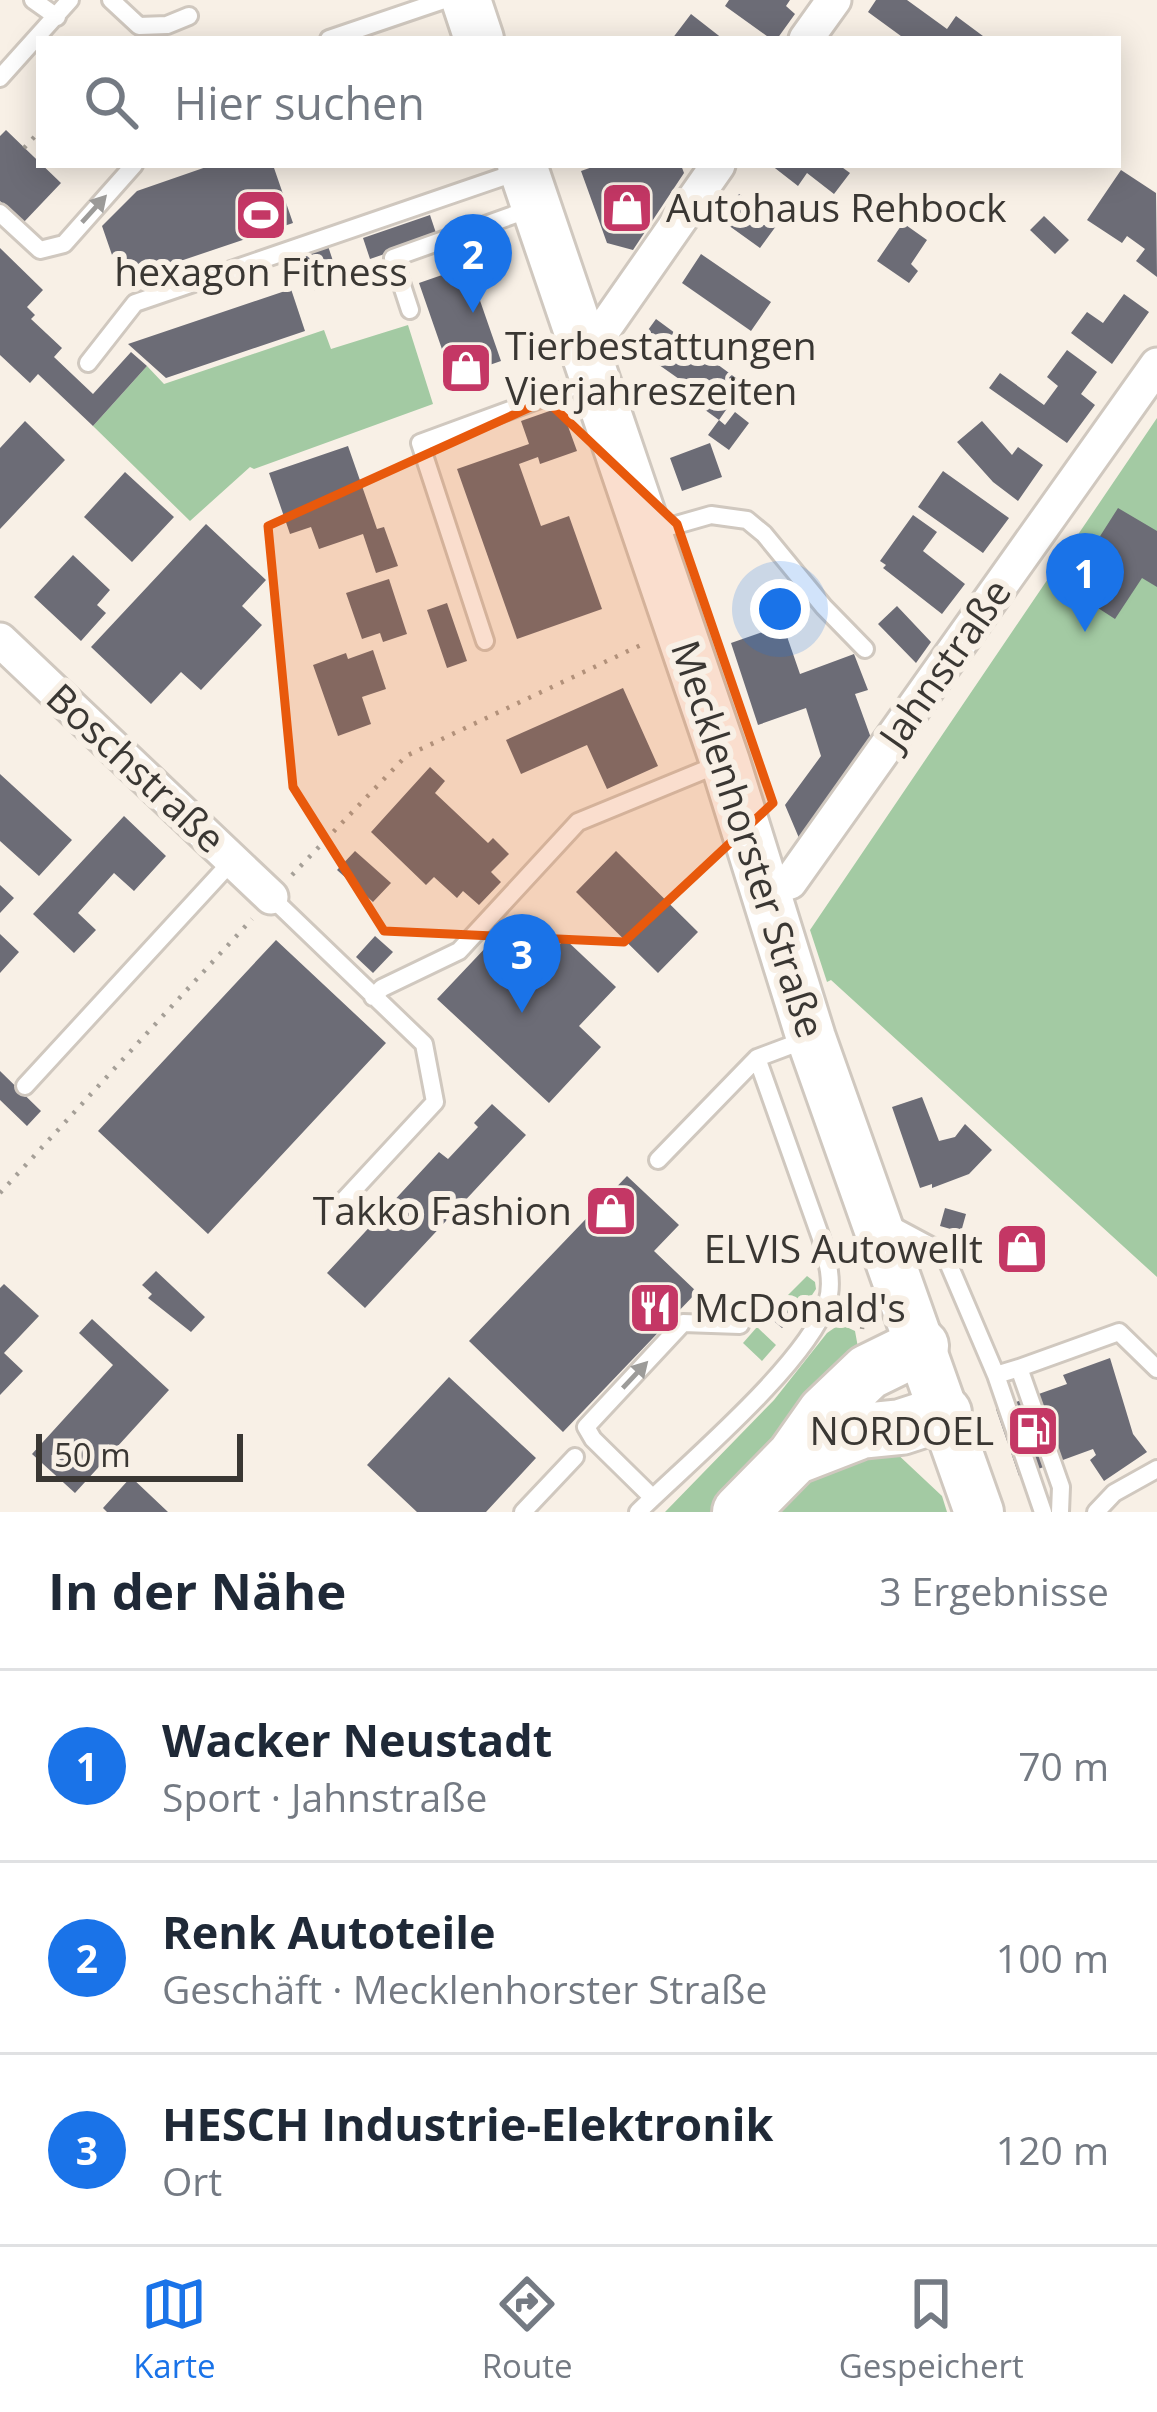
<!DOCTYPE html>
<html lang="de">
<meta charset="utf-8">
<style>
:root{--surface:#fff;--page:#f2f2f3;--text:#1f2937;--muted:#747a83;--line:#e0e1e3;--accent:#1a73e8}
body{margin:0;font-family:"Open Sans",sans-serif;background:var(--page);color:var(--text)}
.scale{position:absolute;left:36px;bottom:30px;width:207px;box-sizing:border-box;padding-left:12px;border:6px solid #3a3733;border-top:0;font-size:33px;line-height:42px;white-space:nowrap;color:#3a3733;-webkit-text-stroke:9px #f8f0e6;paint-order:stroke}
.you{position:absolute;left:780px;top:609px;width:42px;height:42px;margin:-30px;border:9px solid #fff;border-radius:50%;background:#1a73e8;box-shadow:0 0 0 18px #1a73e833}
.badge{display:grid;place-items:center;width:78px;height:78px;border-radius:50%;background:var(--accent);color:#fff;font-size:39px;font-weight:700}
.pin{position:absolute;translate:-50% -99px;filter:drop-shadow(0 3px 6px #0008)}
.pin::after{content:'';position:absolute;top:63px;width:42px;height:36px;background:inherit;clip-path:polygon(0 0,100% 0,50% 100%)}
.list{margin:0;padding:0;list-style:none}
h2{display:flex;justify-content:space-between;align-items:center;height:156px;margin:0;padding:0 48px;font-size:51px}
h2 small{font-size:39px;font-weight:400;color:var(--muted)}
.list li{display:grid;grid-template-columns:78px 1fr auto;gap:36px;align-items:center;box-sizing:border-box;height:192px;padding:0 48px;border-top:3px solid var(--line)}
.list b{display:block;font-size:45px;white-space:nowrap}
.list p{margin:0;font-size:39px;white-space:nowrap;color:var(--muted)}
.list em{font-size:39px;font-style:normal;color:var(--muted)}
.icon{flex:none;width:66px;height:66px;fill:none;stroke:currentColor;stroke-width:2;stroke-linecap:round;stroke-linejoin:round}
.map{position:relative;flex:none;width:1157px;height:1512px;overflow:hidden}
.search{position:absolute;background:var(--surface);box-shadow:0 6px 30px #0003;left:36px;right:36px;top:36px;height:132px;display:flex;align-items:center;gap:30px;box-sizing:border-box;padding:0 42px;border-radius:0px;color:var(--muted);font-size:45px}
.sheet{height:732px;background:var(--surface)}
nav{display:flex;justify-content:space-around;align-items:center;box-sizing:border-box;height:168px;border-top:3px solid var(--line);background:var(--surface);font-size:33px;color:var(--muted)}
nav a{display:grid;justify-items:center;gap:6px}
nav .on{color:var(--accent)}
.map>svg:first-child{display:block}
.green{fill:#a3caa3}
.building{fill:#6c6c76}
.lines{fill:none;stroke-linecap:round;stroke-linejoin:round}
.service-casing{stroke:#d0c8bf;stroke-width:22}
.minor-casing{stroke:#d0c8bf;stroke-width:39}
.secondary-casing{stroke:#d0c8bf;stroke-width:54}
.trunk-casing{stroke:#d0c8bf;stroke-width:60}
.path{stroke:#a59f97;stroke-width:4.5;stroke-dasharray:3 9;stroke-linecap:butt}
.service{stroke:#fff;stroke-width:16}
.minor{stroke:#fff;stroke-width:33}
.secondary{stroke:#fff;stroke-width:48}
.trunk{stroke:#fff;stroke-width:54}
.oneway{fill:#9c9b99}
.marked{fill:#e8590c;fill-opacity:0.2;stroke:#e8590c;stroke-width:9;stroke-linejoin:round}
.labels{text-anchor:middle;stroke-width:12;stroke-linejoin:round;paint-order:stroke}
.poi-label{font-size:39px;fill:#3a3733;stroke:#f8f0e6;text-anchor:start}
.street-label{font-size:39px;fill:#3a3733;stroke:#f8f0e6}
</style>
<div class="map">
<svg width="1157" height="1512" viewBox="0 0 1157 1512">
<rect width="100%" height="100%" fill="#f8f0e6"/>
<!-- green -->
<path class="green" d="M 408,325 L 433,404 L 254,469 L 250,467 L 190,521 L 93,426 L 147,366 L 164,384 L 324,330 L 331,349 Z
M 1157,418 L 1157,1277 L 831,980 L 827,982 L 810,930 Z
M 807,1276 L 815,1282 L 816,1289 L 796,1319 L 779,1304 Z
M 840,1324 L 855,1331 L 859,1353 L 718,1512 L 665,1512 L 774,1400 L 827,1333 Z
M 757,1327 L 776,1345 L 762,1361 L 743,1343 Z
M 893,1450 L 942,1496 L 947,1512 L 762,1512 L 802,1472 Z"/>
<!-- building -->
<path class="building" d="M 729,0 L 790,0 L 786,6 L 795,14 L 777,39 L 771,39 L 725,6 Z
M 876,0 L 907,0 L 947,29 L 956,16 L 987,39 L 905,39 L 868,12 Z
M 691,14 L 723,39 L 672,39 Z
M 6,130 L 61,183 L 23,223 L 0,201 L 0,136 Z
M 212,165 L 273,165 L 293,223 L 121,281 L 102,226 L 137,191 Z
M 598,165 L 681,165 L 684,173 L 633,250 L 607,243 L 581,171 Z
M 771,165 L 839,165 L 850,173 L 834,194 L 807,173 L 798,186 Z
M 1121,170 L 1156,193 L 1157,277 L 1136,261 L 1145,249 L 1127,236 L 1122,243 L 1087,220 Z
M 739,194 L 779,222 L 760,248 L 721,220 Z
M 430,215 L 437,236 L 370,259 L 363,238 Z
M 1044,216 L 1069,240 L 1055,254 L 1030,230 Z
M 903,223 L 927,240 L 911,264 L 918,271 L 909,283 L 877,261 Z
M 328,246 L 340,282 L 315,291 L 303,255 Z
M 0,248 L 43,290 L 27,307 L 35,315 L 31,319 L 62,348 L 54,357 L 93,394 L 131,352 L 147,366 L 93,426 L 38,374 L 30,383 L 0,355 Z
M 701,254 L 771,302 L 751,331 L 682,283 Z
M 468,266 L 501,361 L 452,378 L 419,283 Z
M 291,289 L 305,331 L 166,378 L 128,344 Z
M 1124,294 L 1149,312 L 1112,364 L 1071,333 L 1087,312 L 1103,323 Z
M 656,319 L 744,384 L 719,420 L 683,394 L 689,386 L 635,348 Z
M 1067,350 L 1097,372 L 1081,394 L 1095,405 L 1067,443 L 989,388 L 1000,373 L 1044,405 L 1058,386 L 1047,377 Z
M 561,407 L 577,451 L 540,464 L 538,457 L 519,464 L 541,526 L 569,516 L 602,609 L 517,639 L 457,469 L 529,444 L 521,421 Z
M 735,412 L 749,423 L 729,450 L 708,435 L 719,420 L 725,425 Z
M 25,421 L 65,460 L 0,529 L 0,448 Z
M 982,421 L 1012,455 L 1018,447 L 1043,465 L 1018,501 L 993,482 L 957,442 Z
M 710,443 L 722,477 L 682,491 L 670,458 Z
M 348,446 L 377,529 L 384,527 L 398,566 L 376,573 L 363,534 L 319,549 L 311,527 L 290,534 L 269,473 Z
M 943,471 L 1009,518 L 983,553 L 918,507 Z
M 125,472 L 174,517 L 132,562 L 84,517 Z
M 1118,508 L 1157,531 L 1157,587 L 1142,578 L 1115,619 L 1067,588 Z
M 913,515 L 937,532 L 923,551 L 965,584 L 942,614 L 883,568 L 886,565 L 880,561 Z
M 206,524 L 266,580 L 242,606 L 262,625 L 201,690 L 181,672 L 151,704 L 91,647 Z
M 73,555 L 110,590 L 97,605 L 106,613 L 81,641 L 34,597 Z
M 389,579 L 407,634 L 383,642 L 380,633 L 362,639 L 346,593 Z
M 447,603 L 467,661 L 447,668 L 427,610 Z
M 897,606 L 931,642 L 916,663 L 878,624 Z
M 783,625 L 800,674 L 854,654 L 868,690 L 855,694 L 871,738 L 799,838 L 785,805 L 821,756 L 806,708 L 758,725 L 731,643 Z
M 373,650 L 386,689 L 362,697 L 371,724 L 338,736 L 313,665 L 346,653 L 348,659 Z
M 623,688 L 658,766 L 607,789 L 587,745 L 521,774 L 506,740 Z
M 430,767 L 445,781 L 435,793 L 488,843 L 493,838 L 509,854 L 491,872 L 501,882 L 479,905 L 463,891 L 457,898 L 434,877 L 426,885 L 371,832 Z
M 0,774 L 72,840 L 39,876 L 0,841 Z
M 124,816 L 166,856 L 134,891 L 114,873 L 78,913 L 96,930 L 74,953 L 33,914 Z
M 355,851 L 391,883 L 373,902 L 337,870 Z
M 616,851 L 698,932 L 658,973 L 576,892 Z
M 0,885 L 14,898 L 0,913 Z
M 0,934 L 19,952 L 0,973 Z
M 375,936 L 393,952 L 373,973 L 356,957 Z
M 565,939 L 616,987 L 579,1026 L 601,1047 L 549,1103 L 437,999 L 490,943 L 528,978 Z
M 276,940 L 386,1043 L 208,1234 L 98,1131 Z
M 0,1071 L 41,1111 L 27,1126 L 0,1100 Z
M 922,1097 L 939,1141 L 955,1137 L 965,1124 L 992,1150 L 969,1174 L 932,1188 L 932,1184 L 920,1188 L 892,1107 Z
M 492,1104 L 526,1135 L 365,1308 L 327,1273 L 439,1152 L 448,1159 L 478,1127 L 474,1123 Z
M 627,1176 L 679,1225 L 654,1251 L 697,1292 L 563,1432 L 469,1341 Z
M 945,1208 L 966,1214 L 961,1232 L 940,1226 Z
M 1023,1232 L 1041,1242 L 1031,1261 L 1013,1251 Z
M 156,1271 L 205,1317 L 191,1332 L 148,1298 L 152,1294 L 142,1285 Z
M 4,1284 L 39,1316 L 4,1353 L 23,1371 L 0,1395 L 0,1288 Z
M 779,1304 L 793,1316 L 782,1328 L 768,1316 Z
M 92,1319 L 169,1390 L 75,1493 L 32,1454 L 113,1365 L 79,1333 Z
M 1110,1358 L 1133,1434 L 1147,1452 L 1104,1481 L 1090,1460 L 1096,1455 L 1093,1449 L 1019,1476 L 996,1409 L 1067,1384 L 1063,1375 Z
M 449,1377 L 536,1458 L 486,1512 L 417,1512 L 367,1465 Z
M 131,1477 L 168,1512 L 107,1512 L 103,1508 Z"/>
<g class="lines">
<!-- service casing -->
<g class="service-casing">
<path id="service" d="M 33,0 L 57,17
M 111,0 L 139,26 L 167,25 L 189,16
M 329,39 L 444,0
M 0,78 L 70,0
M 0,213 L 40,250 L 64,244 L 134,165
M 410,310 L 393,258 L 530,209
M 88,363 L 135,303 L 523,170
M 648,533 L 711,515 L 747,520 L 764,534 L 824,607 L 865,649
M 485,641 L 420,443 L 589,381
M 271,897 L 424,1044 L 435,1102 L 334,1211
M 373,997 L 382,988 L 459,951 L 578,822 L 724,762
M 25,1086 L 233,860
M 658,1160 L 757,1058
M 888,1223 L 944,1253 L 996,1375 L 1043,1512
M 1019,1368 L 1119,1332 L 1157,1369
M 996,1375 L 1019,1368 L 1061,1487 L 1060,1512
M 652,1497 L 593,1439 L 586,1427 L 683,1323 L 740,1325
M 523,1512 L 575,1457
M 638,1512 C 688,1463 805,1365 827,1303 C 834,1282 827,1259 821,1238 L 757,1058 L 805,1040
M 1096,1512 L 1114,1493 L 1157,1469"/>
</g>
<!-- minor casing -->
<g class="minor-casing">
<path id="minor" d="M 806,39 L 834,0
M 582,339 L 603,330 L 718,165
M 0,640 L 271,897
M 765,890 L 790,882 L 1157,365"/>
</g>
<!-- secondary casing -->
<g class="secondary-casing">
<path id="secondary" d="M 466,0 L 479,39
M 522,165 L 725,762 L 811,1038 L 979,1512"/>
</g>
<!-- trunk casing -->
<g class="trunk-casing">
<path id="trunk" d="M 794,1457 L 861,1431 L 901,1427 L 944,1413
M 740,1512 L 794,1457 L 825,1413 L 868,1372 L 921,1346"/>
</g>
<!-- path -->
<path class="path" d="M 24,148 L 39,132
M 292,875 L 406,756 L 643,644
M 0,1193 L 252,919
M 862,1329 L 866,1304"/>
<!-- service -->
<use href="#service" class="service"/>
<!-- minor -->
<use href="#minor" class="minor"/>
<!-- secondary -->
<use href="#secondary" class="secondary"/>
<!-- trunk -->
<use href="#trunk" class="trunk"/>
</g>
<!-- one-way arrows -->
<defs><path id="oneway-solid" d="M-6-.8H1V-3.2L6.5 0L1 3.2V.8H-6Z" transform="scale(3)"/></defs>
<g class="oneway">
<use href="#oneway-solid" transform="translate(94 209) rotate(-48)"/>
<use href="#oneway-solid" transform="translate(635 1375) rotate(-47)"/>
</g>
<!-- marked area -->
<path class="marked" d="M 546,400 L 677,524 L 773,803 L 624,942 L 384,931 L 293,787 L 268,526 Z"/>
<!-- icons -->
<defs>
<g id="shop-square" transform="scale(2.7)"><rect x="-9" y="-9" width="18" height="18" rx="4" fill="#c43765" stroke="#f8f0e6"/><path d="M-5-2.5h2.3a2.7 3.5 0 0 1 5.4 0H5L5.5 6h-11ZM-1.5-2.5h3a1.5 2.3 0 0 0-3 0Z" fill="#fff"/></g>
<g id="stadium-square" transform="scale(2.7)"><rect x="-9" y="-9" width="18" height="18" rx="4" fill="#c43765" stroke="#f8f0e6"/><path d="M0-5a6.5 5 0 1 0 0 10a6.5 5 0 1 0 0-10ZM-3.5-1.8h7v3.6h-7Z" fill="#fff"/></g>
<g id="restaurant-square" transform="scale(2.7)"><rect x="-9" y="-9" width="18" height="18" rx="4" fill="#c43765" stroke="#f8f0e6"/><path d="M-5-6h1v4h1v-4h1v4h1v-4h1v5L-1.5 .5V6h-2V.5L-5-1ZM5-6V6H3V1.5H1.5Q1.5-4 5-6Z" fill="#fff"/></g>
<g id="fuel-square" transform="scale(2.7)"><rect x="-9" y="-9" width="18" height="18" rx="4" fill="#c43765" stroke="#f8f0e6"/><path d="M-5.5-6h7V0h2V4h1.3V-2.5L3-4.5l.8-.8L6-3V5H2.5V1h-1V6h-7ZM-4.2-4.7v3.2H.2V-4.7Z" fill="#fff"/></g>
</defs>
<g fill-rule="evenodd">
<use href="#shop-square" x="627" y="208"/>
<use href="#stadium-square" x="261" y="215"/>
<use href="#shop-square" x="466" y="368"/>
<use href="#shop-square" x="611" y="1211"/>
<use href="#shop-square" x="1022" y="1249"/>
<use href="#restaurant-square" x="655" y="1308"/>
<use href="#fuel-square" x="1033" y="1431"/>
</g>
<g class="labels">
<!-- poi labels -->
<g class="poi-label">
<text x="666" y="222">Autohaus Rehbock</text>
<text x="261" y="286" text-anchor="middle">hexagon Fitness</text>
<text x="505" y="360">Tierbestattungen<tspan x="505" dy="45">Vierjahreszeiten</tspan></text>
<text x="572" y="1225" text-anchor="end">Takko Fashion</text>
<text x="983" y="1263" text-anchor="end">ELVIS Autowellt</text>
<text x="694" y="1322">McDonald's</text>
<text x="994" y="1445" text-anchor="end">NORDOEL</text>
</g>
<!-- street labels -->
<g class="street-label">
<text transform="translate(945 664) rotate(-55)" y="14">Jahnstraße</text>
<text transform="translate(136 768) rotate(43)" y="14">Boschstraße</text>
<text transform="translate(748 839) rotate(72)" y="14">Mecklenhorster Straße</text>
</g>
</g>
</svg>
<div class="scale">50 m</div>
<div class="you"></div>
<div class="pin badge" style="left:1085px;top:632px">1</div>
<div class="pin badge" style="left:473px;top:313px">2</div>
<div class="pin badge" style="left:522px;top:1013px">3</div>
<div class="search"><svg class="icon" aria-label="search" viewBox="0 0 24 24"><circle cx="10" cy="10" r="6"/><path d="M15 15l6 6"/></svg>Hier suchen</div>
</div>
<section class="sheet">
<h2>In der Nähe<small>3 Ergebnisse</small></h2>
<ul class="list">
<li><span class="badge">1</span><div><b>Wacker Neustadt</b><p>Sport · Jahnstraße</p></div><em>70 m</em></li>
<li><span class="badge">2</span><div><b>Renk Autoteile</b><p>Geschäft · Mecklenhorster Straße</p></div><em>100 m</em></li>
<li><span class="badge">3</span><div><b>HESCH Industrie-Elektronik</b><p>Ort</p></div><em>120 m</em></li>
</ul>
</section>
<nav>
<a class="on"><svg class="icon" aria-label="map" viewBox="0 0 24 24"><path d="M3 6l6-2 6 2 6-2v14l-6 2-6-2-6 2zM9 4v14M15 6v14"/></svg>Karte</a>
<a><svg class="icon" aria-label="directions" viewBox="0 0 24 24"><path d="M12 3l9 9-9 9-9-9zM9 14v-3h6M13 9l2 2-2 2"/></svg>Route</a>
<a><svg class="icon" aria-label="saved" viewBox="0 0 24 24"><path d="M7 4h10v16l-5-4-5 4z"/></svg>Gespeichert</a>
</nav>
